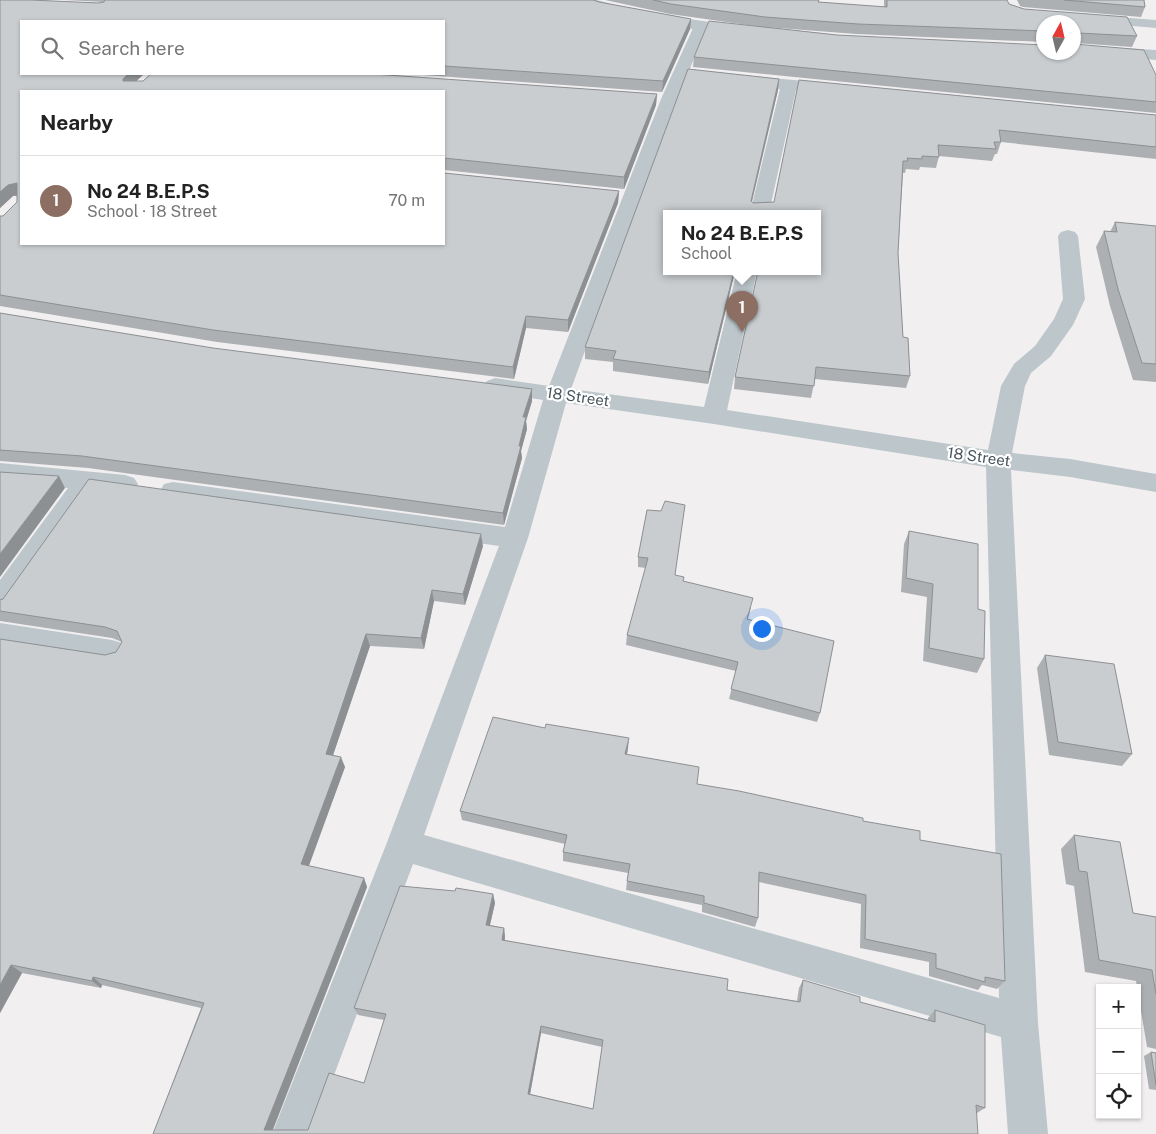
<!DOCTYPE html>
<meta charset="utf-8">
<style>
:root{--surface:#fff;--page:#f2f2f2;--text:#222;--muted:#767676;--line:#e0e0e0;--accent:#258cd6}
body{margin:0;font-family:"Public Sans",sans-serif;background:var(--page);color:var(--text)}
.controls{position:absolute;right:15px;bottom:15px;display:grid;overflow:hidden;border-radius:0px;box-shadow:0 1px 4px #0004}
.controls button{width:45px;height:45px;display:grid;place-items:center;padding:0;border:0;border-bottom:1px solid var(--line);background:var(--surface);color:var(--text);font:25px sans-serif}
.compass{position:absolute;left:1036px;top:15px;width:45px;height:45px;border-radius:50%;background:var(--surface);box-shadow:0 1px 4px #0004;rotate:8deg}
.you{position:absolute;left:761px;top:628px;width:18px;height:18px;margin:-12px;border:4px solid #fff;border-radius:50%;background:#1a73e8;box-shadow:0 0 0 8px #1a73e833}
.badge{display:grid;place-items:center;width:32px;height:32px;border-radius:50%;background:var(--accent);color:#fff;font-size:16px;font-weight:700}
.pin{position:absolute;translate:-50% -41px;filter:drop-shadow(0 1px 2px #0008)}
.pin::after{content:'';position:absolute;top:26px;width:18px;height:15px;background:inherit;clip-path:polygon(0 0,100% 0,50% 100%)}
.popup{position:absolute;left:663px;top:210px;width:158px;height:65px;box-sizing:border-box;display:grid;place-content:center;border-radius:0px;background:var(--surface);filter:drop-shadow(0 1px 4px #0005);font-size:16px;white-space:nowrap;color:var(--muted)}
.popup b{font-size:19px;color:var(--text)}
.popup::after{content:'';position:absolute;left:50%;top:100%;margin-left:-10px;border:10px solid transparent;border-top-color:var(--surface)}
.list{margin:0;padding:0;list-style:none}
h2{display:flex;justify-content:space-between;align-items:center;height:65px;margin:0;padding:0 20px;font-size:21px}
h2 small{font-size:16px;font-weight:400;color:var(--muted)}
.list li{display:grid;grid-template-columns:32px 1fr auto;gap:15px;align-items:center;box-sizing:border-box;height:90px;padding:0 20px;border-top:1px solid var(--line)}
.list b{display:block;font-size:19px;white-space:nowrap}
.list p{margin:0;font-size:16px;white-space:nowrap;color:var(--muted)}
.list em{font-size:16px;font-style:normal;color:var(--muted)}
.icon{flex:none;width:28px;height:28px;fill:none;stroke:currentColor;stroke-width:2;stroke-linecap:round;stroke-linejoin:round}
.map{position:relative;flex:none;width:1156px;height:1134px;overflow:hidden}
.search{position:absolute;background:var(--surface);box-shadow:0 1px 4px #0004;left:20px;top:20px;width:425px;height:55px;display:flex;align-items:center;gap:12px;box-sizing:border-box;padding:0 18px;border-radius:0px;color:var(--muted);font-size:19px}
.panel{position:absolute;background:var(--surface);box-shadow:0 1px 4px #0004;left:20px;top:90px;width:425px;height:155px;border-radius:0px}
.map>svg:first-child{display:block}
.lines{fill:none;stroke-linecap:round;stroke-linejoin:round}
.minor{fill:#bcc6cb;fill-rule:evenodd}
.tertiary{fill:#bcc6cb;fill-rule:evenodd}
.wall{fill:#adb0b3;fill-rule:evenodd}
.shaded-wall{fill:#8d9092}
.building{fill:#c9cdd0;stroke:#8d9092;fill-rule:evenodd}
.labels{text-anchor:middle;stroke-width:4.5;stroke-linejoin:round;paint-order:stroke}
.street-label{font-size:15px;fill:#48555b;stroke:#fff}
</style>
<div class="map">
<svg width="1156" height="1134" viewBox="0 0 1156 1134">
<rect width="100%" height="100%" fill="#f2eff0"/>
<g class="lines">
<!-- minor -->
<path class="minor" d="M 1092,15 L 1156,20 L 1156,28 L 1087,22 L 1085,19 L 1087,16 Z
M 701,22 L 706,23 L 708,26 L 677,99 L 571,389 L 704,407 L 737,271 L 757,271 L 727,410 L 988,450 L 1001,386 L 1014,364 L 1035,346 L 1054,319 L 1063,299 L 1058,236 L 1061,232 L 1068,230 L 1075,232 L 1078,236 L 1085,299 L 1073,325 L 1051,356 L 1031,373 L 1025,386 L 1012,453 L 1070,459 L 1156,474 L 1156,492 L 1070,477 L 1011,470 L 1038,1023 L 1048,1134 L 1008,1134 L 1001,1037 L 413,864 L 312,1134 L 272,1134 L 386,845 L 499,546 L 173,500 L 164,498 L 160,491 L 164,484 L 173,482 L 505,527 L 543,400 L 487,391 L 483,386 L 487,381 L 495,378 L 549,386 L 661,99 L 694,26 L 696,23 ZM 566,403 L 714,424 L 986,467 L 999,998 L 424,835 L 528,538 Z
M 741,75 L 835,84 L 841,86 L 843,89 L 841,92 L 835,94 L 796,90 L 769,213 L 750,213 L 780,89 L 735,83 L 733,80 L 735,77 Z
M 0,463 L 125,475 L 134,478 L 138,484 L 134,490 L 125,493 L 94,490 L 10,609 L 0,612 L 0,580 L 68,488 L 0,481 Z
M 0,623 L 112,640 L 122,643 L 127,652 L 122,661 L 112,664 L 0,647 Z"/>
<!-- tertiary -->
<path class="tertiary" d="M 575,0 L 597,0 L 641,12 L 744,27 L 749,29 L 752,32 L 749,35 L 744,37 C 718,33 586,15 575,0 Z
M 1074,45 L 1156,50 L 1156,60 L 1069,53 L 1074,52 Z"/>
</g>
<!-- wall -->
<path class="wall" d="M 0,0 L 31,0 L 98,3 L 104,2 L 64,0 L 593,0 L 599,2 L 691,19 L 690,29 L 662,92 L 409,74 L 444,74 L 444,21 L 21,21 L 21,74 L 144,74 L 135,81 L 143,81 L 151,74 L 373,74 L 657,94 L 656,105 L 624,189 L 444,170 L 444,91 L 21,91 L 21,244 L 444,244 L 444,173 L 619,191 L 618,203 L 568,332 L 526,328 L 514,379 L 217,342 L 0,306 L 0,216 L 3,216 L 17,202 L 17,196 L 13,196 L 0,208 Z
M 605,0 L 819,0 L 818,2 L 884,7 L 884,0 L 1007,0 L 1009,4 L 1024,9 L 1137,36 L 1132,47 L 1075,43 L 1074,44 L 1156,75 L 1156,113 L 693,67 L 694,57 L 762,27 L 670,14 ZM 1044,22 L 1074,52 L 837,35 L 765,27 L 856,34 L 1044,42 Z
M 1017,0 L 1144,0 L 1145,7 L 1141,17 L 1023,7 L 1020,6 Z
M 688,69 L 779,79 L 778,90 L 752,202 L 753,203 L 774,202 L 799,80 L 1156,115 L 1156,159 L 1001,142 L 997,154 L 995,154 L 992,161 L 939,156 L 936,168 L 920,167 L 919,170 L 906,169 L 905,173 L 903,173 L 898,253 L 903,337 L 908,338 L 910,376 L 906,388 L 815,379 L 811,398 L 734,389 L 735,377 L 758,271 L 817,271 L 817,213 L 667,213 L 667,271 L 735,271 L 708,384 L 613,371 L 613,362 L 585,359 L 585,347 Z
M 1115,222 L 1156,226 L 1156,382 L 1133,380 L 1110,306 L 1096,247 L 1104,231 L 1110,232 Z
M 0,313 L 532,401 L 526,421 L 527,429 L 521,451 L 522,458 L 504,525 L 88,468 L 0,461 Z
M 647,510 L 675,575 L 684,581 L 751,608 L 748,619 L 820,713 L 817,722 L 729,699 L 736,671 L 626,645 L 627,635 L 646,568 L 638,567 L 638,557 Z
M 909,531 L 978,609 L 984,659 L 977,673 L 923,661 L 927,597 L 901,592 L 904,544 Z
M 483,546 L 465,605 L 434,601 L 424,649 L 370,646 L 333,755 L 345,767 L 308,866 L 364,878 L 367,887 L 273,1130 L 308,1130 L 364,1083 L 384,1020 L 358,1015 L 354,1008 L 455,891 L 493,894 L 495,903 L 490,925 L 504,928 L 505,937 L 505,940 L 727,990 L 797,1001 L 799,988 L 803,980 L 860,1002 L 928,1020 L 928,1018 L 935,1010 L 985,1108 L 977,1113 L 153,1134 L 201,1008 L 102,985 L 101,988 L 22,973 L 0,1013 L 0,639 L 105,655 L 116,652 L 122,642 L 112,638 L 0,621 L 0,600 ZM 541,1033 L 602,1047 L 593,1109 L 530,1094 Z
M 1045,655 L 1132,754 L 1122,766 L 1049,755 L 1037,668 Z
M 628,748 L 627,754 L 697,784 L 863,821 L 920,840 L 1005,981 L 997,989 L 982,985 L 978,990 L 929,976 L 929,962 L 860,948 L 861,904 L 759,882 L 758,918 L 755,927 L 702,912 L 702,905 L 626,890 L 628,873 L 563,861 L 563,852 L 565,844 L 462,820 L 460,811 Z
M 1074,835 L 1133,913 L 1156,917 L 1156,1049 L 1147,1047 L 1136,981 L 1085,972 L 1074,886 L 1066,884 L 1061,849 Z
M 1151,1052 L 1156,1053 L 1156,1090 L 1149,1089 L 1144,1056 Z"/>
<!-- shaded-wall -->
<path class="shaded-wall" d="M 691,19 L 690,29 L 662,92 L 663,81 Z
M 128,74 L 144,74 L 127,90 L 123,81 L 123,79 Z
M 779,79 L 778,90 L 749,213 L 751,201 Z
M 657,94 L 656,105 L 624,189 L 624,177 Z
M 17,183 L 21,195 L 13,196 L 0,208 L 0,192 L 8,185 Z
M 619,191 L 618,203 L 568,332 L 568,320 Z
M 734,271 L 735,271 L 708,384 L 709,372 Z
M 526,316 L 526,328 L 514,379 L 513,367 Z
M 532,389 L 532,401 L 526,421 L 527,429 L 521,451 L 522,458 L 504,525 L 503,513 L 519,446 L 523,417 Z
M 59,476 L 65,488 L 0,577 L 0,554 Z
M 481,534 L 483,546 L 465,605 L 463,594 Z
M 432,590 L 434,601 L 424,649 L 421,638 Z
M 366,634 L 370,646 L 330,764 L 326,754 Z
M 629,738 L 628,748 L 625,764 L 625,754 Z
M 341,757 L 345,767 L 306,874 L 301,864 Z
M 364,878 L 367,887 L 271,1134 L 264,1130 Z
M 493,894 L 495,903 L 488,933 L 486,925 Z
M 504,928 L 505,937 L 503,948 L 502,940 Z
M 11,965 L 22,973 L 0,1013 L 0,985 Z
M 93,977 L 102,985 L 101,988 L 92,981 Z
M 541,1026 L 541,1033 L 529,1100 L 528,1094 Z"/>
<!-- building -->
<path class="building" d="M 0,0 L 31,0 L 98,3 L 104,2 L 105,0 L 593,0 L 599,2 L 691,19 L 663,81 L 444,66 L 444,21 L 21,21 L 21,74 L 128,74 L 123,79 L 123,81 L 143,81 L 151,74 L 373,74 L 657,94 L 624,177 L 444,158 L 444,91 L 21,91 L 21,244 L 444,244 L 444,173 L 619,191 L 568,320 L 526,316 L 513,367 L 213,330 L 0,295 L 0,216 L 3,216 L 17,202 L 17,183 L 8,185 L 0,192 Z
M 653,0 L 819,0 L 818,2 L 887,7 L 887,0 L 1007,0 L 1009,4 L 1024,9 L 1127,17 L 1137,36 L 1078,33 L 1076,40 L 1074,41 L 1074,22 L 1044,22 L 1044,31 L 858,24 L 765,17 L 671,4 Z
M 1064,0 L 1144,0 L 1145,7 Z
M 709,21 L 837,35 L 1044,45 L 1044,52 L 1074,52 L 1074,44 L 1144,50 L 1156,75 L 1156,102 L 694,57 Z
M 688,69 L 779,79 L 751,201 L 753,203 L 774,202 L 799,80 L 1156,115 L 1156,147 L 999,130 L 1001,142 L 994,142 L 996,149 L 938,145 L 939,157 L 922,156 L 922,159 L 907,158 L 908,161 L 903,161 L 898,253 L 903,337 L 908,338 L 910,376 L 816,367 L 814,386 L 735,377 L 758,271 L 817,271 L 817,213 L 667,213 L 667,271 L 734,271 L 709,372 L 613,359 L 616,351 L 585,347 Z
M 1115,222 L 1156,226 L 1156,364 L 1142,363 L 1118,289 L 1104,231 L 1117,232 Z
M 0,313 L 213,348 L 532,389 L 523,417 L 526,417 L 519,446 L 521,446 L 503,513 L 82,456 L 0,450 Z
M 0,472 L 59,476 L 0,554 Z
M 89,479 L 481,534 L 463,594 L 432,590 L 421,638 L 366,634 L 326,754 L 341,757 L 301,864 L 364,878 L 264,1130 L 308,1130 L 329,1073 L 364,1083 L 386,1014 L 354,1008 L 400,886 L 455,891 L 456,888 L 493,894 L 486,925 L 504,928 L 502,940 L 728,979 L 727,990 L 800,1002 L 803,980 L 860,997 L 860,1002 L 935,1022 L 935,1010 L 985,1025 L 985,1108 L 976,1105 L 978,1134 L 153,1134 L 204,1003 L 93,977 L 92,981 L 11,965 L 0,985 L 0,639 L 105,655 L 116,652 L 122,642 L 117,631 L 105,627 L 0,611 L 0,600 L 3,599 ZM 541,1026 L 603,1040 L 593,1109 L 528,1094 Z
M 665,501 L 685,505 L 675,575 L 684,577 L 683,581 L 753,598 L 747,619 L 834,641 L 820,713 L 731,689 L 738,662 L 627,635 L 648,558 L 638,557 L 647,510 L 661,511 Z
M 909,531 L 978,544 L 978,609 L 985,611 L 984,659 L 929,648 L 933,584 L 906,578 Z
M 1045,655 L 1114,664 L 1132,754 L 1058,742 Z
M 493,717 L 545,728 L 546,724 L 629,738 L 625,754 L 699,767 L 697,784 L 739,791 L 863,818 L 863,821 L 920,831 L 920,840 L 1001,854 L 1005,981 L 985,977 L 985,982 L 936,968 L 936,954 L 865,939 L 866,895 L 759,872 L 758,918 L 704,903 L 704,896 L 627,881 L 630,864 L 563,852 L 567,835 L 460,811 Z
M 1074,835 L 1120,842 L 1133,913 L 1156,917 L 1156,994 L 1152,970 L 1099,960 L 1087,872 L 1079,871 Z
M 1151,1052 L 1156,1053 L 1156,1085 Z"/>
<g class="labels">
<!-- street labels -->
<g class="street-label">
<text transform="translate(578 397) rotate(8)" y="5">18 Street</text>
<text transform="translate(979 457) rotate(8)" y="5">18 Street</text>
</g>
</g>
</svg>
<div class="controls">
<button>+</button>
<button>−</button>
<button><svg class="icon" aria-label="locate" viewBox="0 0 24 24"><circle cx="12" cy="12" r="6"/><path d="M12 2v4M12 18v4M2 12h4M18 12h4"/></svg></button>
</div>
<svg class="compass" viewBox="-18 -18 36 36"><path d="M0-13l5 13h-10z" fill="#e53935"/><path d="M0 13l5-13h-10z" fill="#767676"/></svg>
<div class="you"></div>
<div class="pin badge" style="left:742px;top:332px;background:#8d6e63">1</div>
<div class="popup"><b>No 24 B.E.P.S</b>School</div>
<div class="search"><svg class="icon" aria-label="search" viewBox="0 0 24 24"><circle cx="10" cy="10" r="6"/><path d="M15 15l6 6"/></svg>Search here</div>
<section class="panel">
<h2>Nearby<small></small></h2>
<ul class="list">
<li><span class="badge" style="background:#8d6e63">1</span><div><b>No 24 B.E.P.S</b><p>School · 18 Street</p></div><em>70 m</em></li>
</ul>
</section>
</div>
